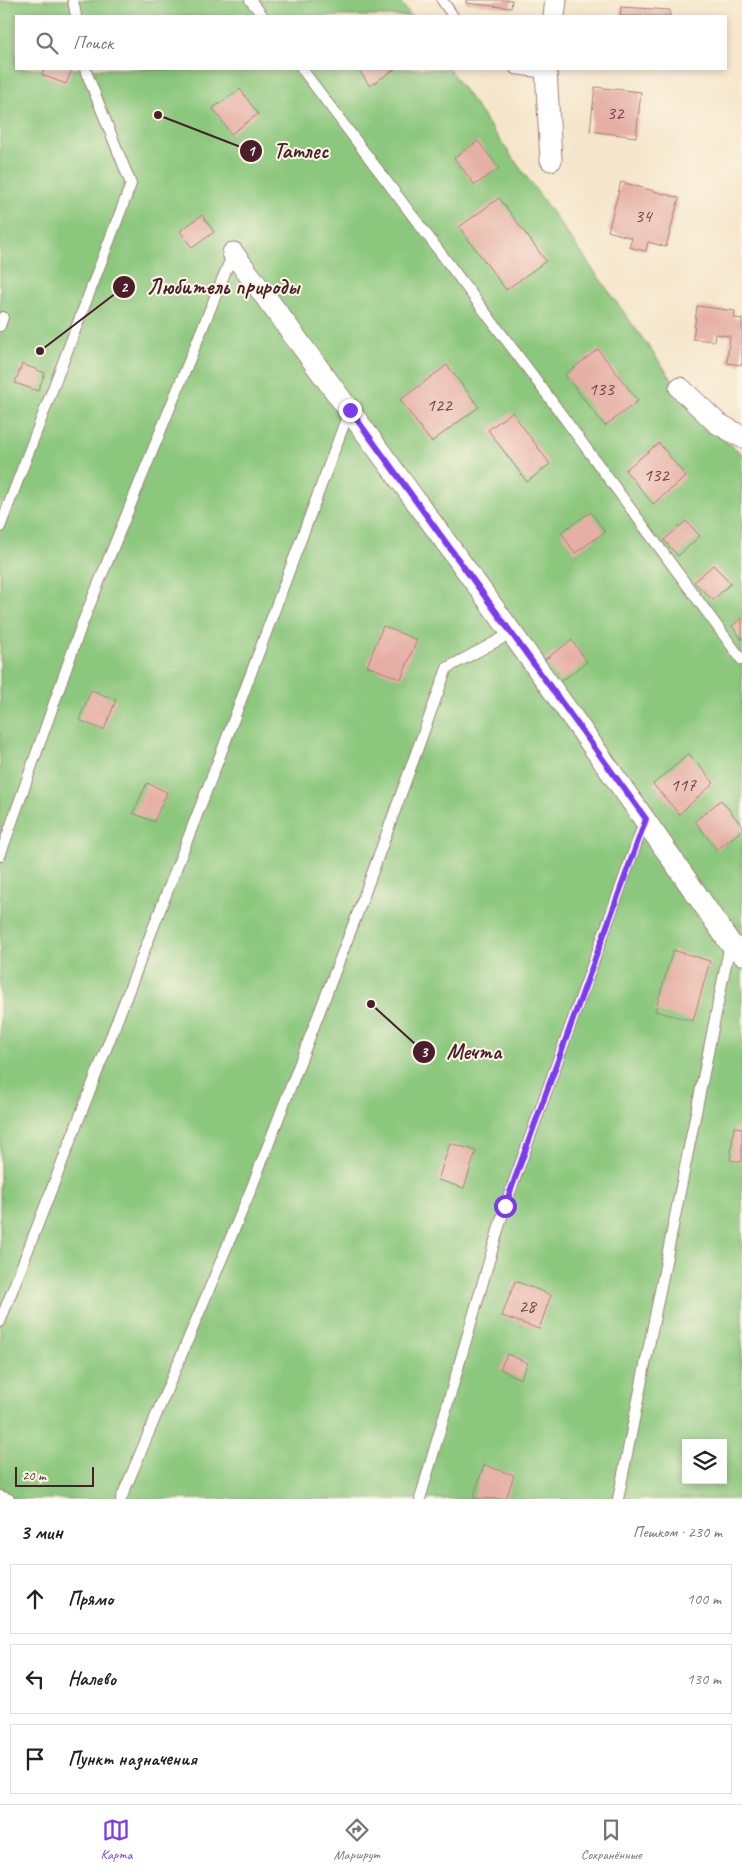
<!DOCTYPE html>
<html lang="ru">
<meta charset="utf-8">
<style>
:root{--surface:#fff;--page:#f6f6f6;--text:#222;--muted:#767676;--line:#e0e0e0;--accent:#7c3aed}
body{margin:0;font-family:Caveat,sans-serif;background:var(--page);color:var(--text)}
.controls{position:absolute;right:15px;bottom:15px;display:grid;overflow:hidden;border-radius:0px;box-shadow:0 2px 8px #0003}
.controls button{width:45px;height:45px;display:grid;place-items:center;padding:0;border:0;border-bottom:1px solid var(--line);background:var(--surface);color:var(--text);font:25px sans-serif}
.scale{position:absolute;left:15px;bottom:12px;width:79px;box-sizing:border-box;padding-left:5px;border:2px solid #4a1f2b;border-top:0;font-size:14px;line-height:18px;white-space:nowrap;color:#4a1f2b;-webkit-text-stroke:4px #fcf5e5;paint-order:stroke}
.stop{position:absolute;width:15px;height:15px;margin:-11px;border:4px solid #7c3aed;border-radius:50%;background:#fff}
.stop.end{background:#7c3aed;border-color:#fff;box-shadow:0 1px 5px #0008}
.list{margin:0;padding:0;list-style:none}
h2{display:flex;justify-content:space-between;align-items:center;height:65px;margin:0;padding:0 20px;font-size:21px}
h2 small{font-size:16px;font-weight:400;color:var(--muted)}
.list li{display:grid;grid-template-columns:32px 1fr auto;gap:15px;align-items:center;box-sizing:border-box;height:70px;margin:0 10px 10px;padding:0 10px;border:1px solid var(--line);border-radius:0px}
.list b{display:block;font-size:19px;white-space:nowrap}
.list em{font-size:16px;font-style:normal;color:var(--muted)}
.icon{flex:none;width:28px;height:28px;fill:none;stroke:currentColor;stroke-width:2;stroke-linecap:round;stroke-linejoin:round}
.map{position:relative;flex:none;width:742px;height:1499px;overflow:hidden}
.search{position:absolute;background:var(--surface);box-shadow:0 2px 8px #0003;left:15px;right:15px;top:15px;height:55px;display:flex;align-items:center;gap:12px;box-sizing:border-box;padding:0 18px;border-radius:0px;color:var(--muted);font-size:19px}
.sheet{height:305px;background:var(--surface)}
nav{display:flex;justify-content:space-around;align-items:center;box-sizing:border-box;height:70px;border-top:1px solid var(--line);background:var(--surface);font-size:14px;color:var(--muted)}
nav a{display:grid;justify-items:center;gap:2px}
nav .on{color:var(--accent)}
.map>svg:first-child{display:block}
.green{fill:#8bc77d;stroke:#6a7354;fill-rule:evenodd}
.building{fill:#e6afa5}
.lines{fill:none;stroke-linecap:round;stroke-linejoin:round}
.service-casing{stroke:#a0827b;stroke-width:12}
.minor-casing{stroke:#a0827b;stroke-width:23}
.service{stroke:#fff;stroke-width:10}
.minor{stroke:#fff;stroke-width:21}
.route{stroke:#7c3aed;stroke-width:6}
.labels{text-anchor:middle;stroke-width:4;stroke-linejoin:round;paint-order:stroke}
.number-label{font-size:19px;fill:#71434a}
.leader{fill:none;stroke:#4a1f2b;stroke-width:2}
.callout-dot{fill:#4a1f2b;stroke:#fcf5e5;stroke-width:2}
.mark-label{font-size:15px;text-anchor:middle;font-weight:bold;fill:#fff}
.callout-label{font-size:22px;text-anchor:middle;font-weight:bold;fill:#4a1f2b;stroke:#fcf5e5;stroke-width:4;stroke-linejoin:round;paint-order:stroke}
</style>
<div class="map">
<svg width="742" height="1499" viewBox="0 0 742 1499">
<rect width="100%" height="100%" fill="#fcf5e5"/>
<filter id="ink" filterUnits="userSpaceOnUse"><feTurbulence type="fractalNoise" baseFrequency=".02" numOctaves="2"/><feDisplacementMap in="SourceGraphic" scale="10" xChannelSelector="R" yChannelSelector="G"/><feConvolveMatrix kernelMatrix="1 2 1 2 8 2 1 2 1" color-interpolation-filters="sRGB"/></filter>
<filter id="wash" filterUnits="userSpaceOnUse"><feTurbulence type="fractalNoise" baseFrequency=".0096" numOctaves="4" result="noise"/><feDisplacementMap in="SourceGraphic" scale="20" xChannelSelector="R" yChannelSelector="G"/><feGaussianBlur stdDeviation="1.12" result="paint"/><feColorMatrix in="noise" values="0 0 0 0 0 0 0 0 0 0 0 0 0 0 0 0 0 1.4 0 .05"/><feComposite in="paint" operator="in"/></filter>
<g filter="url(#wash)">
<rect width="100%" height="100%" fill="#f5e6cb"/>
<!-- green -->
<path class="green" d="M 0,0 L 399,0 L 411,16 L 16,16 L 16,69 L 449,69 L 702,421 L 742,454 L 742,1499 L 0,1499 ZM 686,1443 L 723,1443 L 723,1480 L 686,1480 Z"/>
<g id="blocks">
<!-- building -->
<path class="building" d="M 466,0 L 512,0 L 511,8 L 466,3 Z
M 621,7 L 670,10 L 670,16 L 620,16 Z
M 44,69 L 72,69 L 66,84 L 42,75 Z
M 358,69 L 395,69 L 370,86 Z
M 595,87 L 641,92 L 636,137 L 590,131 Z
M 240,89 L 258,114 L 231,134 L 213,108 Z
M 478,141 L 499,168 L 475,185 L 454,158 Z
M 621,182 L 679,198 L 666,247 L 648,242 L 646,251 L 629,247 L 632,238 L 608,231 Z
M 499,198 L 546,261 L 506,290 L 459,227 Z
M 202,215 L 214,232 L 192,248 L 180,231 Z
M 697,306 L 735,311 L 734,318 L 742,319 L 742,365 L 727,363 L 730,336 L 715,334 L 714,341 L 693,339 Z
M 598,349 L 638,401 L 605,426 L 565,375 Z
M 22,364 L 45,373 L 38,391 L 15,383 Z
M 447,365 L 479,407 L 431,442 L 400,400 Z
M 512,412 L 550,464 L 527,482 L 488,430 Z
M 659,443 L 686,477 L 653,504 L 625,470 Z
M 591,512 L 605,532 L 575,553 L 561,532 Z
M 686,521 L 700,536 L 678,556 L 664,540 Z
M 713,565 L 731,583 L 713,600 L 694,582 Z
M 742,618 L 742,640 L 732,626 Z
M 383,626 L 417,640 L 401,679 L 367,666 Z
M 572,640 L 587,662 L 560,682 L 544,660 Z
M 91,690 L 116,700 L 104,730 L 79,720 Z
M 689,754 L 714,783 L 679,814 L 653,784 Z
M 147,783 L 167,792 L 154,822 L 133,813 Z
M 721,800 L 742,826 L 742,830 L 717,850 L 695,821 Z
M 673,950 L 710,961 L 693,1021 L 655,1011 Z
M 734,1127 L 742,1128 L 742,1162 L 730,1160 Z
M 450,1143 L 476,1151 L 464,1188 L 438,1180 Z
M 515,1281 L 551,1295 L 539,1329 L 502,1316 Z
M 507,1354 L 528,1363 L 520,1379 L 500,1369 Z
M 484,1465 L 514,1475 L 506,1499 L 473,1498 Z"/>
</g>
</g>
<g filter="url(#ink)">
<use href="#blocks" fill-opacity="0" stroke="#a0827b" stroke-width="1"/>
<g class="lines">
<!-- service casing -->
<g class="service-casing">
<path id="service" d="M 73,0 L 76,16
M 250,0 L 263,16
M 442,0 L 453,16
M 302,69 L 531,373 L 742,660
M 515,69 L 546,73
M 0,326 L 3,317
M 0,527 L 131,184 L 85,69
M 0,856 L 82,624 L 233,253
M 0,1322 L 223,748 L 349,411
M 0,1496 L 9,1499
M 121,1499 L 252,1187 L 358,912 L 447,668 L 512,633
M 420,1499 L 505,1206 L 645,820
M 618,1499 L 730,944"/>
</g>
<!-- minor casing -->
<g class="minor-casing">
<path id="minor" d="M 554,16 L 556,0
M 546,69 L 551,160
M 233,253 C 402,481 570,709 730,943 L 742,954
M 680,388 L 717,423 L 742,437"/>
</g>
<!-- service -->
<use href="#service" class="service"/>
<!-- minor -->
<use href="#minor" class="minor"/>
</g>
</g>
<g class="lines" filter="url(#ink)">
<!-- route -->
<path class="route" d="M 350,410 L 646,819 L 505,1206"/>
</g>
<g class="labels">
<!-- number labels -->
<g class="number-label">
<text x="615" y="119">32</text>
<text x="643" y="222">34</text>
<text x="601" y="395">133</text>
<text x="439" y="411">122</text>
<text x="656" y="481">132</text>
<text x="683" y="791">117</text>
<text x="527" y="1312">28</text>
</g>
</g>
<!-- callouts -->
<path class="leader" d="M158 115L251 151M40 351L124 287M371 1004L424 1052"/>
<g class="callout-dot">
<circle cx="158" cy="115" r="5"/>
<circle cx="40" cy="351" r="5"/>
<circle cx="371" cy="1004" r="5"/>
<circle cx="251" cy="151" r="12"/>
<circle cx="124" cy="287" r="12"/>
<circle cx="424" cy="1052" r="12"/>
</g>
<g class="mark-label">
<text x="251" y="156">1</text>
<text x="124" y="292">2</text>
<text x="424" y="1057">3</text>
</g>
<g class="callout-label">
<text x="301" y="158">Татлес</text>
<text x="223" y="294">Любитель природы</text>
<text x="474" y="1059">Мечта</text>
</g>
</svg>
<div class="controls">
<button><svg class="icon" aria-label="layers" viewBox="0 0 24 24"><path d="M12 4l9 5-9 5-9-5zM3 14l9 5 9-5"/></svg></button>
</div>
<div class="scale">20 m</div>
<div class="stop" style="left:505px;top:1206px"></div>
<div class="stop end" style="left:350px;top:410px"></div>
<div class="search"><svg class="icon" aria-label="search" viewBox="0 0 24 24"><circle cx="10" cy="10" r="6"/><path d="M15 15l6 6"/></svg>Поиск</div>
</div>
<section class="sheet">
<h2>3 мин<small>Пешком · 230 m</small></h2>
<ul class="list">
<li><svg class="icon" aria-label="ahead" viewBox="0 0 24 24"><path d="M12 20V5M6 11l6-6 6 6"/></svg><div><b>Прямо</b></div><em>100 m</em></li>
<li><svg class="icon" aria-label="left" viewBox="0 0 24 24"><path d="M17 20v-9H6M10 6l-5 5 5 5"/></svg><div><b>Налево</b></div><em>130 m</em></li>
<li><svg class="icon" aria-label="arrive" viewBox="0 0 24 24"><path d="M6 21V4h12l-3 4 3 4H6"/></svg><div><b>Пункт назначения</b></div></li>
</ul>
</section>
<nav>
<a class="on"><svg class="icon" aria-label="map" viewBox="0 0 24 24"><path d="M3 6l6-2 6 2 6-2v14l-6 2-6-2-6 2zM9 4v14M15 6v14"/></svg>Карта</a>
<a><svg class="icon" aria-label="directions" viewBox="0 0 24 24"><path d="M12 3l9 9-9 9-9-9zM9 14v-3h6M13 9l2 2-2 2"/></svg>Маршрут</a>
<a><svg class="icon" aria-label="saved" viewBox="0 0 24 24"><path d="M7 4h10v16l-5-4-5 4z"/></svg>Сохранённые</a>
</nav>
